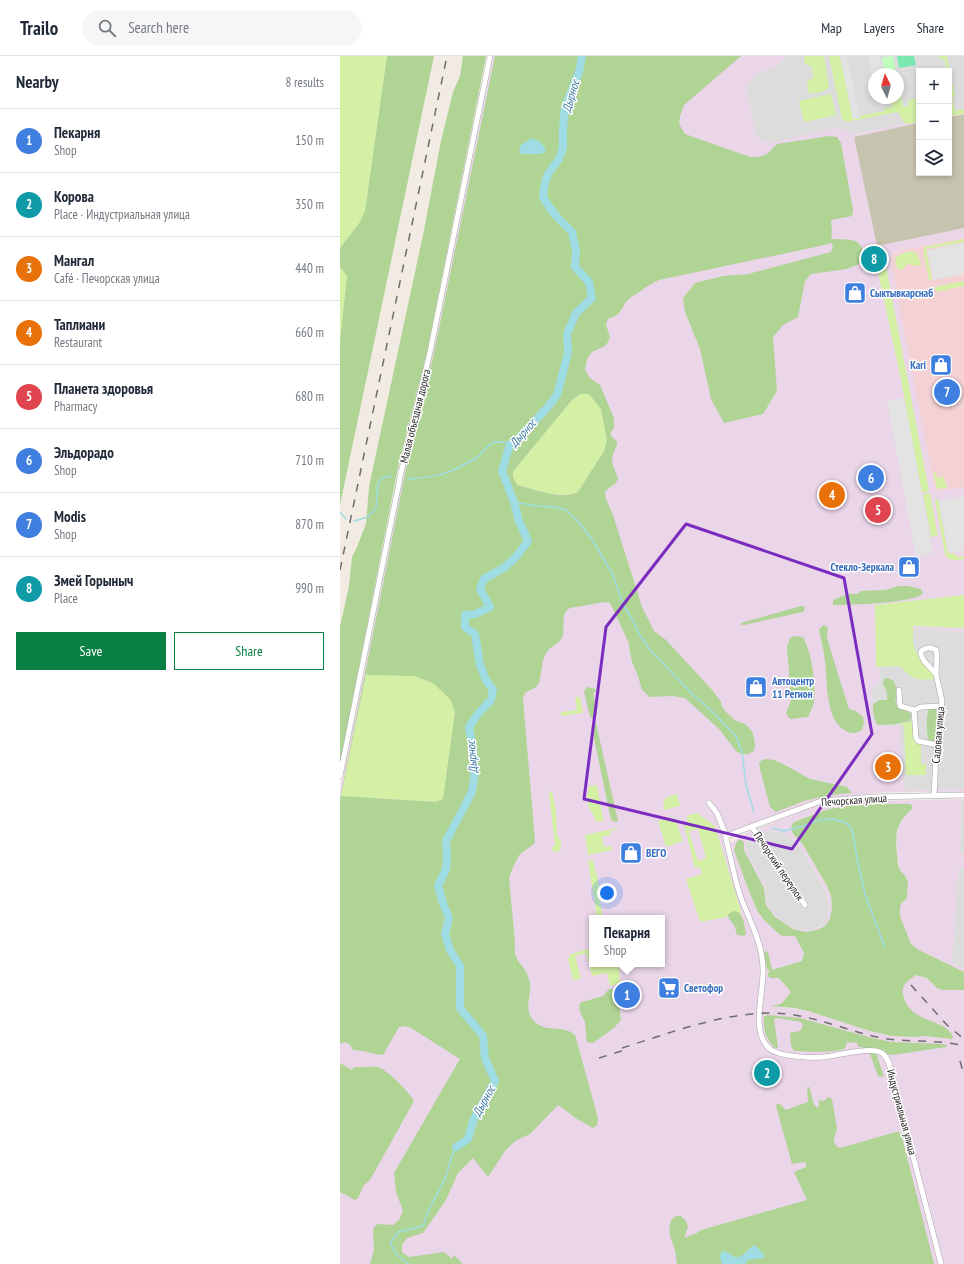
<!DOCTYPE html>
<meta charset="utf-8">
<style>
:root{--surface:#fff;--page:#f6f6f7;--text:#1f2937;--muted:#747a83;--line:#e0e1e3;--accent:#0b8043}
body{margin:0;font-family:"PT Sans Narrow",sans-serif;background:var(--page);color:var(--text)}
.controls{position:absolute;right:12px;top:12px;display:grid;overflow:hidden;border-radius:0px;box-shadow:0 2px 6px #0003}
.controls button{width:36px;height:36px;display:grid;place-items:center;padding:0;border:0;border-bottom:1px solid var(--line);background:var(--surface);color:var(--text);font:20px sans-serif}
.compass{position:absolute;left:528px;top:12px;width:36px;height:36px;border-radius:50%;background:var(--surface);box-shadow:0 2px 6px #0003;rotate:355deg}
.you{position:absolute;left:267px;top:837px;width:14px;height:14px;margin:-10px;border:3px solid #fff;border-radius:50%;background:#1a73e8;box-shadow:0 0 0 6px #1a73e833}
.badge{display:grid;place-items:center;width:26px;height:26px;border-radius:50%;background:var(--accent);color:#fff;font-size:13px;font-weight:700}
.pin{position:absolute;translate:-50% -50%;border:2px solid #fff;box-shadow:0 1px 4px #0006}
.popup{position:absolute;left:249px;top:859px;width:76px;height:52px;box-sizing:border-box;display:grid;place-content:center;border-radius:0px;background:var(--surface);filter:drop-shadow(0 1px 3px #0005);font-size:13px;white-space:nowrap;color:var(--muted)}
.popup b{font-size:15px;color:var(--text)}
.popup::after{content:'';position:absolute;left:50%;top:100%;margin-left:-8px;border:8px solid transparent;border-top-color:var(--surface)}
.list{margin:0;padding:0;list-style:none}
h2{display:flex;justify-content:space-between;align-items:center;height:52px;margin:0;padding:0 16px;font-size:17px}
h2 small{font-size:13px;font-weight:400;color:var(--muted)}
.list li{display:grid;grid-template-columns:26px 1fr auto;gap:12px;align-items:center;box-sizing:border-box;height:64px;padding:0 16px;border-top:1px solid var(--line)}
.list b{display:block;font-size:15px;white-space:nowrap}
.list p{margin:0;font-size:13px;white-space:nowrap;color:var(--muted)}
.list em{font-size:13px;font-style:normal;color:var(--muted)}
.actions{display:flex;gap:8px;padding:12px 16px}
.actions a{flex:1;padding:9px 0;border:1px solid var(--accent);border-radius:0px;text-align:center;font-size:14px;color:var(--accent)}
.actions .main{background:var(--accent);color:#fff}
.icon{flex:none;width:22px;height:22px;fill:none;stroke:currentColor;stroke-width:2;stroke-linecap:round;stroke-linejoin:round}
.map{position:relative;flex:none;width:624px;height:1208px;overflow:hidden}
header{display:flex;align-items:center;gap:24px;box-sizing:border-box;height:56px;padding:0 20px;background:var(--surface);border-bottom:1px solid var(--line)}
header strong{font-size:19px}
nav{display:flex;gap:22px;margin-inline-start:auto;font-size:14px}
.search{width:280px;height:36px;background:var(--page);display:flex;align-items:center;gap:10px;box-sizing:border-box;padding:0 14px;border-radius:22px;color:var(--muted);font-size:15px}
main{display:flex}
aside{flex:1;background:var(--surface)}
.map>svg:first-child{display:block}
.residential{fill:#dddcdc;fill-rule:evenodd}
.commercial{fill:#f3d1d4}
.industrial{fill:#ead5e9;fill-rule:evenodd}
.construction{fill:#c6c3ae}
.grass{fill:#d3f0a5;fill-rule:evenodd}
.forest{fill:#afd494;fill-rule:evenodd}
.park{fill:#bfffbd}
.pitch{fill:#7ae8b0}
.parking{fill:#e3e3e3}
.water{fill:#a0dce3}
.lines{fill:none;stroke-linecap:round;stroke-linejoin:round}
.stream{stroke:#a0dce3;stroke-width:1.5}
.river{stroke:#a0dce3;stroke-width:8}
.minor-casing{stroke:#a6a6a6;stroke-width:6}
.minor{stroke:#fff;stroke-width:5}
.rail{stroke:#6d6d6d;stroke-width:1.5;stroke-dasharray:8 8;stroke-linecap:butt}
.marked{fill:none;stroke:#7b2cbf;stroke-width:3;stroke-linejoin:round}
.labels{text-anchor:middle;stroke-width:3;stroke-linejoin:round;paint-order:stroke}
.shop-label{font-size:11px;font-weight:bold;fill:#366cbe;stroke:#fff;text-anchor:start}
.street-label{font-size:11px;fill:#1f1f1f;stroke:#fff}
.water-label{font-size:12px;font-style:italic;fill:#3a79a0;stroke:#fff}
</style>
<header>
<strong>Trailo</strong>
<div class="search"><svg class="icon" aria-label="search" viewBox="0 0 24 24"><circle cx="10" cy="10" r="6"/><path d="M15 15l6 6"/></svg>Search here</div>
<nav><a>Map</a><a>Layers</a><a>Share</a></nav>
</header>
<main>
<aside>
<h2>Nearby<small>8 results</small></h2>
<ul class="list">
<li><span class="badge" style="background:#3f7fe0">1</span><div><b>Пекарня</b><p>Shop</p></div><em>150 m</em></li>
<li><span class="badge" style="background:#0f9aa8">2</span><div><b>Корова</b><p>Place · Индустриальная улица</p></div><em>350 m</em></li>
<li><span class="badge" style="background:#e8710a">3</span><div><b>Мангал</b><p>Café · Печорская улица</p></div><em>440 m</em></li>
<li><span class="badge" style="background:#e8710a">4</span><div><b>Таплиани</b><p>Restaurant</p></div><em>660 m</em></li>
<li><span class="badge" style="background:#e0444e">5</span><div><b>Планета здоровья</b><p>Pharmacy</p></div><em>680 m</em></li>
<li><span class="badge" style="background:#3f7fe0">6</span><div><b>Эльдорадо</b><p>Shop</p></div><em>710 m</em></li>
<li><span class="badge" style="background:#3f7fe0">7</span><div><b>Modis</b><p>Shop</p></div><em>870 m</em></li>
<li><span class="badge" style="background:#0f9aa8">8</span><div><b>Змей Горыныч</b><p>Place</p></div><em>990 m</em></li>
</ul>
<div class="actions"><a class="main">Save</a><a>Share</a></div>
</aside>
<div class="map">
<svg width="624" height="1208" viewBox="0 0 624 1208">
<rect width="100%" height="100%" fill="#f1ebe4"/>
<!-- residential -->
<path class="residential" d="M 448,0 L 624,0 L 624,55 L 609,59 L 609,15 L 579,15 L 579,65 L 510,79 L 431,87 L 424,86 L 416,80 L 406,32 L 410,25 L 416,18 L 436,10 ZM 534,18 L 558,18 L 558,42 L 534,42 Z
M 577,572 L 624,576 L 624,733 L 564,735 L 562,720 L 539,671 L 536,667 L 535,653 L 531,639 L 534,631 L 538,628 L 540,625 L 539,607 L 568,575 Z
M 623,744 L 624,744 L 624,798 L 621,796 L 620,794 L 621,746 Z
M 430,775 L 441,776 L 451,781 L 460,791 L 486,836 L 489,847 L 489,854 L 487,863 L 483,869 L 472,874 L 461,874 L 453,872 L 442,865 L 432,856 L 427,848 L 425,830 L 405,792 L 405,789 L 408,783 L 421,776 Z
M 624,811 L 624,913 L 612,907 L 618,813 Z"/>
<!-- commercial -->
<path class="commercial" d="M 624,182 L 624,431 L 599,435 L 595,433 L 594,430 L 557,242 L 551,208 L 551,202 L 553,198 L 561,194 Z"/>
<!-- industrial -->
<path class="industrial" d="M 153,0 L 448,0 L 436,10 L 416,18 L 410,25 L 406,32 L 416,80 L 424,86 L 431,87 L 494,72 L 500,74 L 505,73 L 510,79 L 579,65 L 579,67 L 514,81 L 537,190 L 624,172 L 624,182 L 557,195 L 553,198 L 551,202 L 551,208 L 594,430 L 595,433 L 599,435 L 624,431 L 624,576 L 577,572 L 568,575 L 539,608 L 540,625 L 538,628 L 534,631 L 531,639 L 535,653 L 536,667 L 538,670 L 558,670 L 560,671 L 564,735 L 624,733 L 624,736 L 545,736 L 481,743 L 401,772 L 389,780 L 388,784 L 389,786 L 393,786 L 409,776 L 476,750 L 484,748 L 506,746 L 624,743 L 621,746 L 620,794 L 621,796 L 624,798 L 624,811 L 618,813 L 612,907 L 624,913 L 624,916 L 573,891 L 571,888 L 560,860 L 560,852 L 561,848 L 565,845 L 567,822 L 563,819 L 559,811 L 556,783 L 559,770 L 565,759 L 572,753 L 510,750 L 489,753 L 456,764 L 453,767 L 453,778 L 462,787 L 487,830 L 491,840 L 492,851 L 490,863 L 485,870 L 477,874 L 466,876 L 453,873 L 435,861 L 426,849 L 424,832 L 404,794 L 402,784 L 409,835 L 418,856 L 424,864 L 443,880 L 455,880 L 464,897 L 462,905 L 430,915 L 430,922 L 439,922 L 451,936 L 441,948 L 433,950 L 468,955 L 530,975 L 552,980 L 576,981 L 585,980 L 612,983 L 601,968 L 585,964 L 570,954 L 564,945 L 562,935 L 565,926 L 576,919 L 587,922 L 597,932 L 603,934 L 624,934 L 624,1208 L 0,1208 L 0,737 L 64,418 L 93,297 ZM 430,775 L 441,776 L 451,781 L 460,791 L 486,835 L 489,847 L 489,854 L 487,863 L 483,869 L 472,874 L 461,874 L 453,872 L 442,865 L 432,856 L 427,848 L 425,830 L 405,792 L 405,789 L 408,783 L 421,776 ZM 252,862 L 322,862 L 322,908 L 252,908 Z"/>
<!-- construction -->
<path class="construction" d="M 624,58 L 624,172 L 537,190 L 514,81 L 579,67 L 579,117 L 609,117 L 609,61 Z"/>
<!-- grass -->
<path class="grass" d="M 0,0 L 47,0 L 25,155 L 20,166 L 0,192 Z
M 465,0 L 484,0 L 489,32 C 483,36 475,39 468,36 L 467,28 L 469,24 L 473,22 L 472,11 L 464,7 L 464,4 Z
M 489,0 L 500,0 L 513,63 L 520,62 L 520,60 L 545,55 L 545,52 L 552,51 L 550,42 L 558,42 L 558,30 L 559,30 L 563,50 L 566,51 L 569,50 L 568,44 L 579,42 L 579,66 L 567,68 L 564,66 L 558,56 L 511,65 L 508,66 L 502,63 Z
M 597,0 L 607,0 L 615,40 L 612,41 L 615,55 L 624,53 L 624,57 L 609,60 L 609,37 L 611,36 L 609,26 L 609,15 L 607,15 L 605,5 Z
M 491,38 L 496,59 L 464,66 L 459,45 Z
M 624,183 L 624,186 L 586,193 L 592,224 L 589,224 L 583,193 L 584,191 Z
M 573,195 L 578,199 L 581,209 L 572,210 L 571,208 L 565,209 L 565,212 L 559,214 C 548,200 563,197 573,195 Z
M 545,205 L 589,435 L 582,437 L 561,324 L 537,212 L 537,206 Z
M 0,211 L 7,220 L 0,285 Z
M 624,225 L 624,230 L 596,236 L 595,231 Z
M 241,338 L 249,338 L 261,353 L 267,384 L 264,395 L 238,436 C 220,444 195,433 177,429 C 174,423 171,420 174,414 L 232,344 Z
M 596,416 L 597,422 L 604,421 L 607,432 L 600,433 L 597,432 L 593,417 Z
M 590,437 L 598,480 L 591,481 L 583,438 Z
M 598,443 L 608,497 L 613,497 L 618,501 L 624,500 L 624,503 C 616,504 609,506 605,498 L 595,444 Z
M 624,539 L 624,572 L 573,570 L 573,589 L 580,603 L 594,619 L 593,623 C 585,624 574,624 568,618 C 564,615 563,611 558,610 L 536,611 L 535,549 Z
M 26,618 L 28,619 L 74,620 L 93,627 L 111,644 L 115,656 L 103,743 L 95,746 L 1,740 Z
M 235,641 L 240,641 L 243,657 L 221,660 L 221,656 L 237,654 Z
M 570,665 L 574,665 L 575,684 L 577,687 L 581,689 L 581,708 L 586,708 L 586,719 L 566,719 L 564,670 L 560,667 L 566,667 Z
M 257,729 L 264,767 L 263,767 L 262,765 L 256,766 C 254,757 246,751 247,742 C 247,738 249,735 249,730 Z
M 212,735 L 216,755 L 217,777 L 216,778 C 221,782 222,789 220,795 L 214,796 L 211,792 L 215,789 L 209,736 Z
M 337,738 L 340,750 L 324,754 C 322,741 326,741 337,738 Z
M 357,757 L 375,770 L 402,859 L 399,856 L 388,858 L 387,861 L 360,866 L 346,823 L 362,818 L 360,811 L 355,812 L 344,769 L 347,768 L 347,760 ZM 358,773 L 366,802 L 358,805 L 349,775 Z
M 335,762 L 343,785 L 326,791 L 318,765 Z
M 277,772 L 277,774 L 270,775 L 271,779 L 262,781 L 264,791 L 271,790 L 272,794 L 248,799 L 245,779 Z
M 253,804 L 258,824 L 262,858 L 265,862 L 257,862 L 248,805 Z
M 252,892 L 252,908 L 276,908 L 279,912 L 280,927 L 270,930 L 267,917 L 252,920 L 246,897 L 235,900 L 241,923 L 233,924 L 228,903 L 231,898 Z"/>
<!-- forest -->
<path class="forest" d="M 47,0 L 94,0 L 0,449 L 0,285 L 7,220 L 0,211 L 0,192 L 20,166 L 25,155 Z
M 123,0 L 146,0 L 87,296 L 57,416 L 0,708 L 0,571 L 9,530 L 12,501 L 17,491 L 26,468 L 29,431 L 31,421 L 83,179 L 101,85 L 113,36 L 120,20 Z
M 155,0 L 401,0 L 344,49 L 340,60 L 339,68 L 345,78 L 410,101 L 419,101 L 427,98 L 437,88 L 489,80 L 497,81 L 501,87 L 513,154 L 512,160 L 491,164 L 492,176 L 491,183 C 511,184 524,180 524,206 L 507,213 L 471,218 L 465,225 L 458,261 L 443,269 L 433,281 L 437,335 L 423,358 L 384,367 L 371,343 L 360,293 L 345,256 L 343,242 L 355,227 L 383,220 L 408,218 L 491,196 L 493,190 L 491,187 L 485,189 L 319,224 C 312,227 308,230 302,234 C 297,238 291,240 286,246 C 279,256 282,258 268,263 L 266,269 L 270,281 L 268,286 L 265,290 L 252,296 L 247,303 L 245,314 L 250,322 L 260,329 L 274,362 L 274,372 C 268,378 271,381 277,385 L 277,389 C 269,405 272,406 278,422 C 277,429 269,430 265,436 L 266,443 L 273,459 L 302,551 L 314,575 L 326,584 L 373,635 L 381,646 L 382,651 L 386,656 L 396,665 L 405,668 L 412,675 L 414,682 L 415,690 L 414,695 L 408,698 L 401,698 L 396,695 L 379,673 L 345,642 L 332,640 L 310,641 L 302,634 L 298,620 L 292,606 L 288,585 L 270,547 L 265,546 L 230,552 C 220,557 225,569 223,579 C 221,587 213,589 208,594 C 201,602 202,617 199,627 L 196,631 L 185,637 L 183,643 L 195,785 L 194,788 L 180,798 L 173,811 L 169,822 L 175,887 C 173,908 184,906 189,923 C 194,937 181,953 195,966 C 206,977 223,968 235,979 L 258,1062 L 257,1069 L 253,1072 L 237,1063 L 218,1049 L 190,1078 L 175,1085 L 165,1095 L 148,1121 L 133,1102 L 118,1117 L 106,1144 L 83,1177 L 67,1182 L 62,1189 L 62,1196 L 69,1201 L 104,1196 L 112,1203 L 114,1199 L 123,1208 L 30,1208 L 34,1194 L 33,1173 L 37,1168 L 53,1169 L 59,1164 L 63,1155 L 56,1136 L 54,1117 L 120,1003 L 71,972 L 65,970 L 59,971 L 43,999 C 33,998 23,994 13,994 C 10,988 7,984 0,988 L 0,743 L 65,418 L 94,297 ZM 240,338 L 249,338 L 261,353 L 267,384 L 264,395 L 238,436 C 220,445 195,433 177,429 C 174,423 171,420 174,414 L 232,344 ZM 26,618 L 28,619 L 74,620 L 93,627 L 111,644 L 115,656 L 103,743 L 95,746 L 1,740 Z
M 559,530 L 568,530 L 581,533 L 583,538 C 571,547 510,549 493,549 L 493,544 L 507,538 L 517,538 L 521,535 L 545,534 Z
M 461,550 L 464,550 L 465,552 L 463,556 L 458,557 L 404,569 L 402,569 L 401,567 Z
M 484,569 L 488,572 L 487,579 L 489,589 L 509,653 L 516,655 L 523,661 L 524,667 L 522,674 C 517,677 514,678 508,676 C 484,666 488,626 485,605 C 484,594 481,584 479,574 L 481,571 Z
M 454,580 L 463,581 C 472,597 476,628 474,646 C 473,651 470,656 468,661 L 450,663 L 446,657 L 451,644 L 447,591 L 450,582 Z
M 547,622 L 554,625 C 556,631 558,639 555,645 L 558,651 L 570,657 L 571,661 L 570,665 L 556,668 L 538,669 C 533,664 533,655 533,648 L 540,644 L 547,644 L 547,636 L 543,628 L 544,623 Z
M 248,631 L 255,633 L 256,635 L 253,637 L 257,659 L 254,663 L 250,661 L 244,636 L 246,632 Z
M 589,653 L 596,653 C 598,663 598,677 593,686 L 589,685 C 586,678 586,659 589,653 Z
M 256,667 L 278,765 L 276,766 L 271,764 L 253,677 L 253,669 Z
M 427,703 L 434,704 L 445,709 L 470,723 L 507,731 L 512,737 L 490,739 L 464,745 L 436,756 L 430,751 L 420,713 L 419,707 L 422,704 Z
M 540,748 L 570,748 L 572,750 L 572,753 C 556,767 555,778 557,798 C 558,802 557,807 559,811 C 560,816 566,819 567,824 C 569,829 567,837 567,842 L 561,848 L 560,852 L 560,860 L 571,888 L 579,894 L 624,916 L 624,934 L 603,934 L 597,932 L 587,922 L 576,919 C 569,924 561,928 563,938 C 569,969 606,961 613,981 L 612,983 L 585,980 L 576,981 L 552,980 L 530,975 L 468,955 L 454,952 L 431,950 L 441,948 L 451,936 L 439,922 L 430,922 L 428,920 L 428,917 L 430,915 L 427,913 L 424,897 L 426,895 L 428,896 L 432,914 L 462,905 L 464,897 L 455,880 L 443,880 L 439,878 L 424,864 L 418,856 L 409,835 L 394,794 L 396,787 L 399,784 L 402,784 L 404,787 L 404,794 L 424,832 L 426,849 L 435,861 L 453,873 L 466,876 L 477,874 L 485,870 L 490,863 L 492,851 L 491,840 L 487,830 L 462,787 L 453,778 L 451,771 L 453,767 L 456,765 L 489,753 L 510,750 Z
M 395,855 C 404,857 404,869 406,877 L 404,880 L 397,879 C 396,876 396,873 394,869 C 391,864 388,864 388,858 Z
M 269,933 L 273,933 L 279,951 L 281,964 L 274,972 L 253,987 L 247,986 L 245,966 L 240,956 L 239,950 L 241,946 L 246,945 L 263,940 Z
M 427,959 L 460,962 L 532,982 L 552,986 L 601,988 L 607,989 L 606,991 L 553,999 L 547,998 L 544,994 L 519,991 L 517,987 L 507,986 C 507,987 506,991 505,992 C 498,998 463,995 454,995 L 451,990 L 450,977 L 460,975 L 463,970 L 462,967 L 461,966 L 438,962 L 434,963 L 438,992 L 435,992 C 426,984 423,974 424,961 Z
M 534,997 L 537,999 L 544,1021 L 538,1020 L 530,998 Z
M 0,1007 L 12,1014 L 14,1011 C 22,1012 29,1010 37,1011 C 47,1013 69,1036 74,1045 L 30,1124 L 24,1129 L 18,1142 L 15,1144 L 0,1136 Z
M 467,1031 L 469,1031 L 470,1033 L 474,1049 L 478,1052 L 479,1050 L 479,1044 L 484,1045 L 488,1041 L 492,1043 L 497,1072 L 494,1082 L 494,1085 L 497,1091 L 500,1092 L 556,1076 L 561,1077 L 594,1208 L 337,1208 C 336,1203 336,1196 334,1191 C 330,1180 327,1174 332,1163 L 336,1160 L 341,1160 L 346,1165 L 348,1171 L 344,1182 L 357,1177 L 361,1174 L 467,1144 L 454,1116 L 466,1111 L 466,1107 L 465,1106 L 452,1108 L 436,1050 L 437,1048 L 440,1048 L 446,1054 L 468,1046 Z"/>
<!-- park -->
<path class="park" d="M 553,0 L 556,18 L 545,18 L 542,2 Z"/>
<!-- pitch -->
<path class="pitch" d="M 557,0 L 574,0 L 576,9 L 559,12 Z"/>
<!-- parking -->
<path class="parking" d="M 500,0 L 507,0 L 520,62 L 513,63 Z
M 528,0 L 539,0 L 543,18 L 534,18 L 534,30 Z
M 536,42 L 547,42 L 549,50 L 539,53 Z
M 624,187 L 624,218 L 593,224 L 587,194 Z
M 564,342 L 593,497 L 576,501 L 547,345 Z
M 624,440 L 624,494 L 609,497 L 599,445 Z
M 365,927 L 366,930 L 327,940 L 326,937 Z"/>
<!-- water -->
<path class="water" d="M 192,82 L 200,86 L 206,93 L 204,97 L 200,98 L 181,98 L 179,94 L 181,89 Z
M 415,1189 C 418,1191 420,1196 423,1197 L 425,1202 L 408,1204 L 405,1208 L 382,1208 L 380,1201 L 382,1195 C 389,1194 392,1203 399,1201 C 405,1199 408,1192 415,1189 Z"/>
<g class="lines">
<!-- stream -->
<path class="stream" d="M 68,423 C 83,422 97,421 111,415 C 119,412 128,407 136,402 C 151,391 146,381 170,388
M 174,446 L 196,450 L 214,451 L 226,454 L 238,465 L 251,482 L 272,517 L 284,550 L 295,568 L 299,578 L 311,595 L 353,639 L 371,654 L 396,680 L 402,696 L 406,729 L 414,756
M 0,456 L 6,463
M 14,465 L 28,461 L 36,452 L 38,427 L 42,422 L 51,420
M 432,772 L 444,775 L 464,770 L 479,764 L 494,763 L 506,767 L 512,773 L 518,807 L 525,838 L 545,892
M 68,1208 L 57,1199 L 50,1187 L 58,1176 L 83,1170 L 89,1153 L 105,1123 L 112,1100 L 116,1091"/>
<!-- river -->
<path class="river" d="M 116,1091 L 128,1083 L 134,1063 L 155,1025 L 145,1002 L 143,980 L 120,952 L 120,910 L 110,894 L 105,878 L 109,862 L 103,847 L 98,830 L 106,813 L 107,798 L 106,785 L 132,736 L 135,715 L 133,694 L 129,671 L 137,659 L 151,644 L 153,634 L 146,624 L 140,609 L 135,578 L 125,571 L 125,559 L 135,558 L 150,551 L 140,533 L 144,523 L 165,511 L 176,501 L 188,485 L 179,465 L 174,446 L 162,415 L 170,388 L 176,385 L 207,352 L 217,339 L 228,297 L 227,278 L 236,257 L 252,242 L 249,226 L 235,211 L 236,195 L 232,176 L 217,161 L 210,152 L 203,141 L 205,126 L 208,118 L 219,103 L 223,92 L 223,73 L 225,51 L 239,16 L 242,0"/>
<!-- minor casing -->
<g class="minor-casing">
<path id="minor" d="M 559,634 L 560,650 L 574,654
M 597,689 L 578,685 L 576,682 L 574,654 L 581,651 L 601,650
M 0,720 L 61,417 L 90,296 L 150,0
M 594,740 L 596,698 L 602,645 L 596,618 L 597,600 L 596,594 C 590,591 587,591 581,595 L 581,599 L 584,605 L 596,618
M 369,747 L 377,757 L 386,780
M 412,771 L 465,849
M 601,1208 L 553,1023 C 551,1015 550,1004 543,998 C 534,989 496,1000 483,1001 C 471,1002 439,1001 430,993 C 410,977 424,936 423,914 C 423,887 409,864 400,839 C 394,821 391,802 386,783 L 386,780 L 481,745 L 535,741 L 624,739"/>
</g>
<!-- minor -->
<use href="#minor" class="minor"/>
<!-- rail -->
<path class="rail" d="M 0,514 L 107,0
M 571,929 L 607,969 L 624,983
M 282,992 C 333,976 394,952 448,958 C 480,962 511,976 542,982 C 570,987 597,983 624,990
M 259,1002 L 288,993
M 620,1005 L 624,1019"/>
</g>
<!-- marked area -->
<path class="marked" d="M 346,468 L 504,522 L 532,678 L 452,793 L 244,743 L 266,571 Z"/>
<!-- icons -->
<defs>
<g id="shop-square" transform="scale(1.15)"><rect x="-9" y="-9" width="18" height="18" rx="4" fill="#3f7fe0" stroke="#fff"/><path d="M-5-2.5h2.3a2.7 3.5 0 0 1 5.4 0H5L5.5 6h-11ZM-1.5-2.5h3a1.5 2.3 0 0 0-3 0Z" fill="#fff"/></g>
<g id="supermarket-square" transform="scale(1.15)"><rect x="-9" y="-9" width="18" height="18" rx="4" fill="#3f7fe0" stroke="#fff"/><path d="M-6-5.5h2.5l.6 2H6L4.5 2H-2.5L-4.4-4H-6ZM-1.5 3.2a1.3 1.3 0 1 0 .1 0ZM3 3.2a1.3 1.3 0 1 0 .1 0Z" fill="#fff"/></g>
</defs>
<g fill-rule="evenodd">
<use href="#shop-square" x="515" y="237"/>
<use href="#shop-square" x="601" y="309"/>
<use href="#shop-square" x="569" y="511"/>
<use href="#shop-square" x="416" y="631"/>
<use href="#shop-square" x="291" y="797"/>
<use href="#supermarket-square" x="329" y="932"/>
</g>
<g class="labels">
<!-- shop labels -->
<g class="shop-label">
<text x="530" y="241">Сыктывкарснаб</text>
<text x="586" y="313" text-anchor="end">Kari</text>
<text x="554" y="515" text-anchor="end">Стекло-Зеркала</text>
<text x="432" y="629">Автоцентр<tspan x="432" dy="13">11 Регион</tspan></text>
<text x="306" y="801">ВЕГО</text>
<text x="344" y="936">Светофор</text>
</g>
<!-- street labels -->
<g class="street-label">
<text transform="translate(75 360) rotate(-76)" y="4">Малая объездная дорога</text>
<text transform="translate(598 679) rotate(-85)" y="4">Садовая улица</text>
<text transform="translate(514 744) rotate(-4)" y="4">Печорская улица</text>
<text transform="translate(439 810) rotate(56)" y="4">Печорский переулок</text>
<text transform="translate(562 1056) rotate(75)" y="4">Индустриальная улица</text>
</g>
<!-- water labels -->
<g class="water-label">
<text transform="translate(231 40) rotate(-73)" y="4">Дырнос</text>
<text transform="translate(183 377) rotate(-48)" y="4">Дырнос</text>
<text transform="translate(132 701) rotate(-95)" y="4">Дырнос</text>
<text transform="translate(144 1045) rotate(-61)" y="4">Дырнос</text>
</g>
</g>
</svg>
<div class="controls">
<button>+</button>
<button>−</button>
<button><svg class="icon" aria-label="layers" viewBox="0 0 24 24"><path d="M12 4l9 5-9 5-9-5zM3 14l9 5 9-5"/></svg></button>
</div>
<svg class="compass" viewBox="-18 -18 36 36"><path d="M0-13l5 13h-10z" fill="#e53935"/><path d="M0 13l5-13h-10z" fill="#747a83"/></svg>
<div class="you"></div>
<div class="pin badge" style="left:287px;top:939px;background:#3f7fe0">1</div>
<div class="popup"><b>Пекарня</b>Shop</div>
<div class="pin badge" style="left:427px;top:1017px;background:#0f9aa8">2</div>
<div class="pin badge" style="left:548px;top:711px;background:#e8710a">3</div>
<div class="pin badge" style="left:492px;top:439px;background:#e8710a">4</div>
<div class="pin badge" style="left:538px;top:454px;background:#e0444e">5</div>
<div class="pin badge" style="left:531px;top:422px;background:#3f7fe0">6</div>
<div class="pin badge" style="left:607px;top:336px;background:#3f7fe0">7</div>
<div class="pin badge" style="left:534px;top:203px;background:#0f9aa8">8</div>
</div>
</main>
